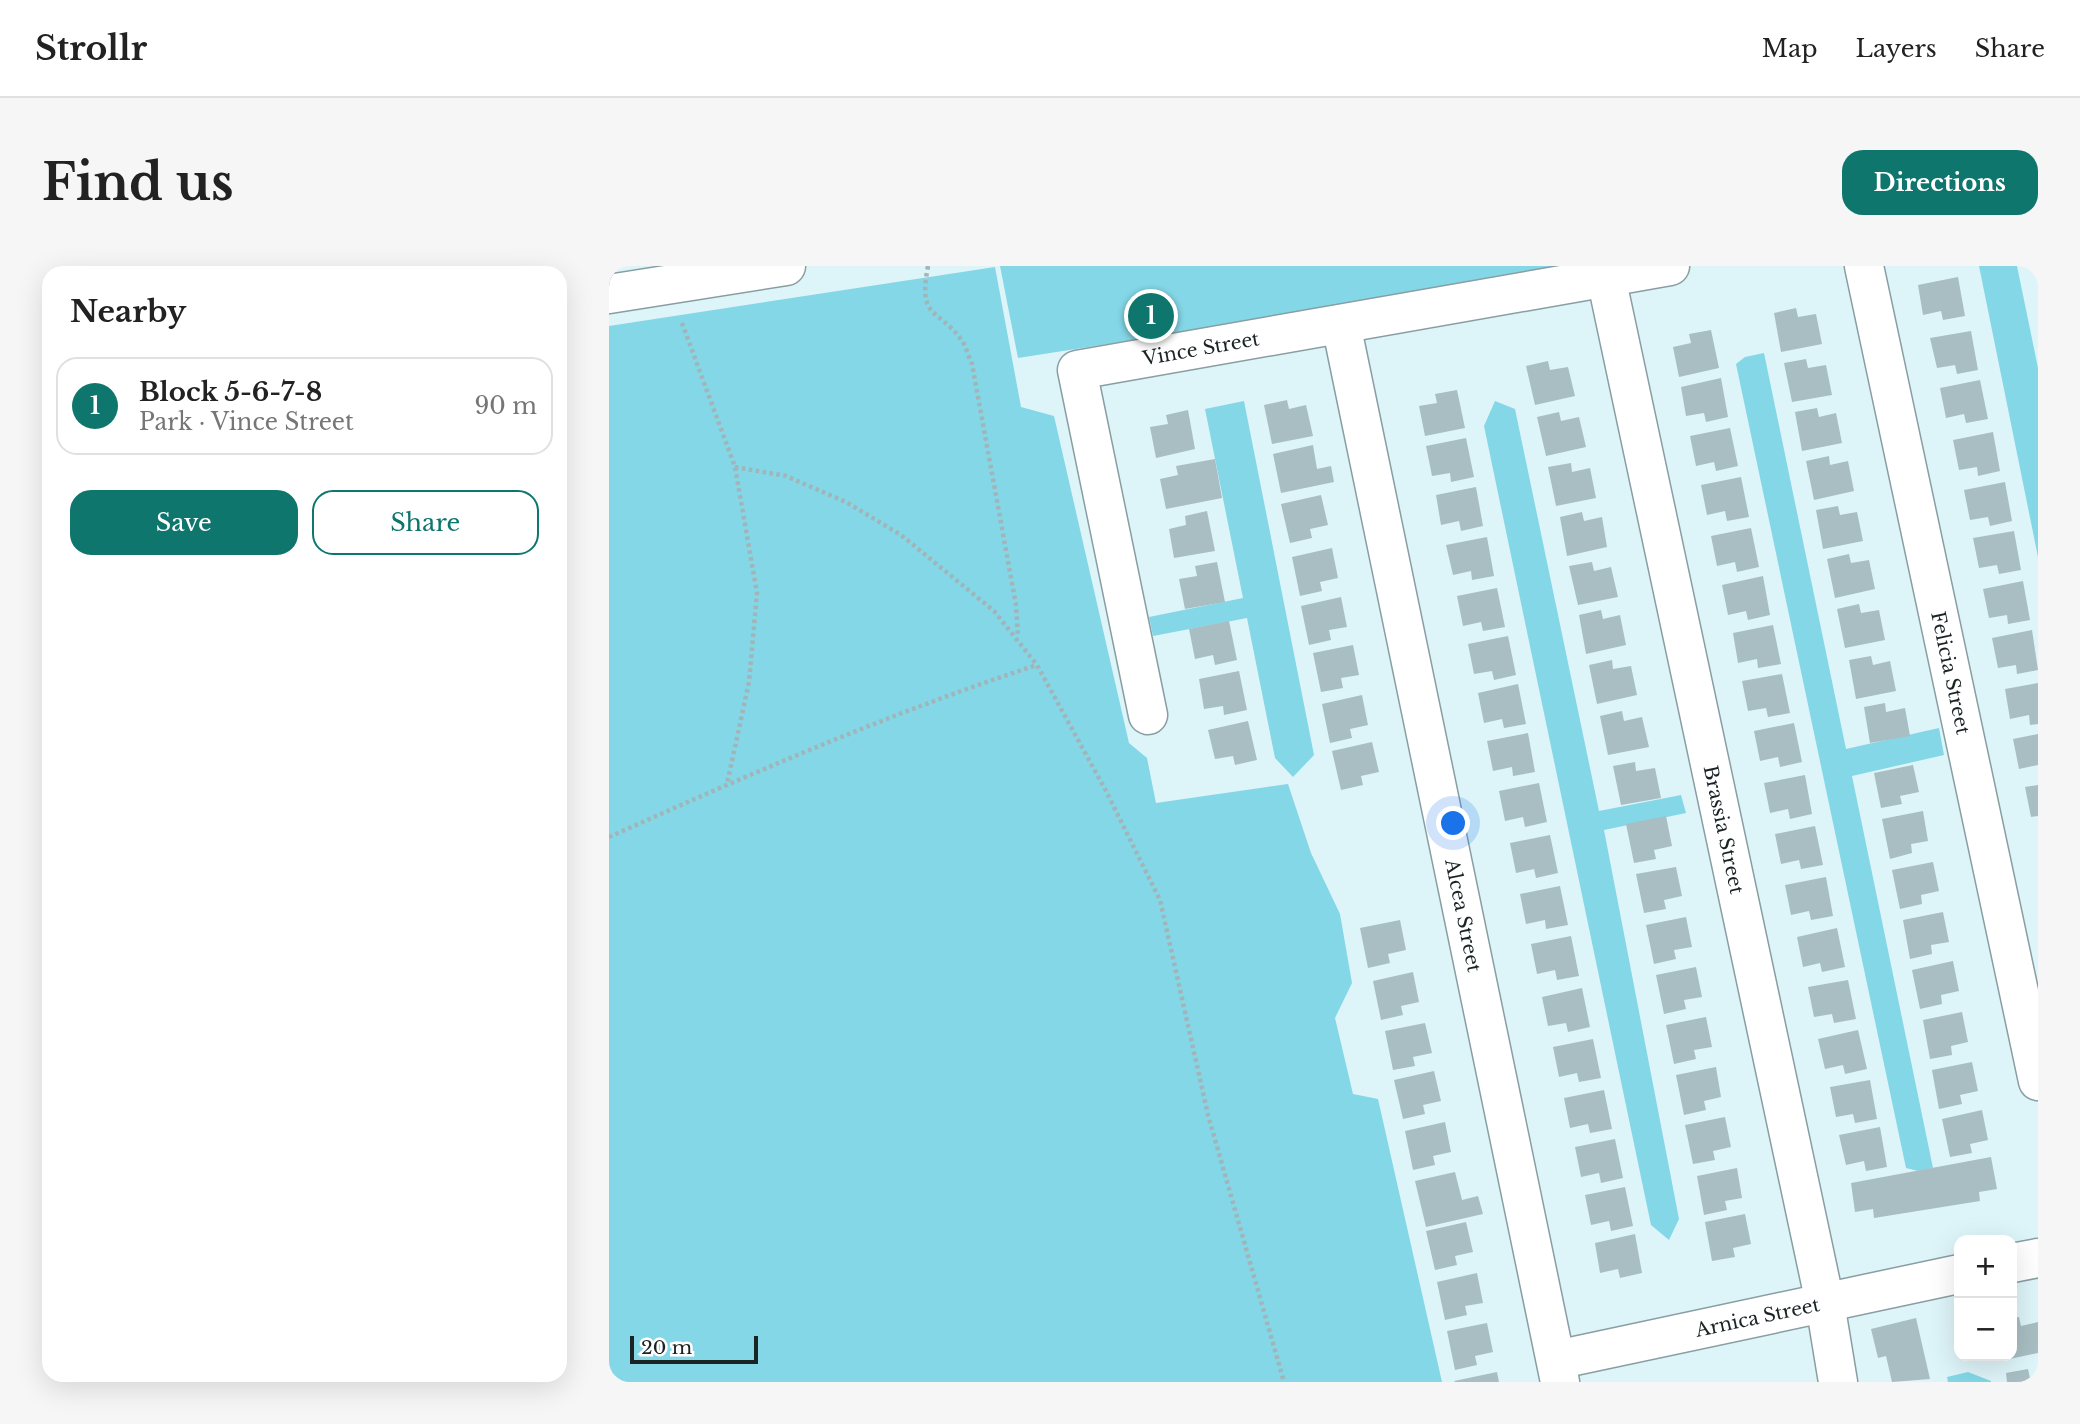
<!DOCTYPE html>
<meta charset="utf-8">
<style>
:root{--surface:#fff;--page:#f6f6f6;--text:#222;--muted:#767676;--line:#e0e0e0;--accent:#0f766e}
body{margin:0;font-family:"Libre Baskerville",serif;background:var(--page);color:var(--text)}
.controls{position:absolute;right:21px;bottom:21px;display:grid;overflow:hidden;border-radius:14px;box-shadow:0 7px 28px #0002}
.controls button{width:63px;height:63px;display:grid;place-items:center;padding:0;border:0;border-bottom:2px solid var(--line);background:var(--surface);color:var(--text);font:35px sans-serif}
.scale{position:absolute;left:21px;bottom:18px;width:128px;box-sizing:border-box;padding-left:7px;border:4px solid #1b2425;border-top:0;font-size:19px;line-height:24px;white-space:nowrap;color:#1b2425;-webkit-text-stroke:5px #fff;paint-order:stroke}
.you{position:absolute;left:845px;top:558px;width:24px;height:24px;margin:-18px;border:5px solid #fff;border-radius:50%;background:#1a73e8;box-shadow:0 0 0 10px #1a73e833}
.badge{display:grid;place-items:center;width:46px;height:46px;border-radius:50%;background:var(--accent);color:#fff;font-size:23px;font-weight:700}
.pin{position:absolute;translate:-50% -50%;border:4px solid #fff;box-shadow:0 2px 7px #0006}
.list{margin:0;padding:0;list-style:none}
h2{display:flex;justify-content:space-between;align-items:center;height:91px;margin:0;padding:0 28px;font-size:30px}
h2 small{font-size:23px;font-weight:400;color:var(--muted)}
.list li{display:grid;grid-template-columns:46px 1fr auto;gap:21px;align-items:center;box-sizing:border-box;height:98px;margin:0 14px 14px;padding:0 14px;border:2px solid var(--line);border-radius:21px}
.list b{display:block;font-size:26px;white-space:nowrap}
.list p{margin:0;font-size:23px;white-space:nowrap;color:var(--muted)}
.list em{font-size:23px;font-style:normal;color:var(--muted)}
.actions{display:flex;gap:14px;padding:21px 28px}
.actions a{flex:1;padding:16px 0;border:2px solid var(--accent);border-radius:21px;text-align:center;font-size:24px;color:var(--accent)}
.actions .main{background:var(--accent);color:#fff}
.map{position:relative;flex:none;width:1429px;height:1116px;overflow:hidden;border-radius:21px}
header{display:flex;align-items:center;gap:42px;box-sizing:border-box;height:98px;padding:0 35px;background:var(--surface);border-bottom:2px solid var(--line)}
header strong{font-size:33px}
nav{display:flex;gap:38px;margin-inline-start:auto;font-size:24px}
.intro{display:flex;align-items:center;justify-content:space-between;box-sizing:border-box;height:168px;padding:0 42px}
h1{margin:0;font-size:49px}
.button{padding:18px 32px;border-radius:21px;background:var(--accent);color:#fff;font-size:24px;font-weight:700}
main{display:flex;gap:42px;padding:0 42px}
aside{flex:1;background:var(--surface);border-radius:21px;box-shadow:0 7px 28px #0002}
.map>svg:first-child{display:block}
.green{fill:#84d7e7}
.building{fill:#a8bec2}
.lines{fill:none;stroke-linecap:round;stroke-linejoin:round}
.street-casing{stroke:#899ea3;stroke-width:41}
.secondary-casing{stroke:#899ea3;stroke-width:41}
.path{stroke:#a1b4b8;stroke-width:4.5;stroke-dasharray:3.5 3.5;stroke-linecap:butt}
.street{stroke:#fff;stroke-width:38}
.secondary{stroke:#fff;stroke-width:38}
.labels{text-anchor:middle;stroke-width:5;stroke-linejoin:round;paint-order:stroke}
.street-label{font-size:19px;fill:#1b2425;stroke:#fff}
</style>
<header>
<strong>Strollr</strong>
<nav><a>Map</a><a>Layers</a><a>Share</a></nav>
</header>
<div class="intro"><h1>Find us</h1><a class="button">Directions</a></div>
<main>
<aside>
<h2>Nearby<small></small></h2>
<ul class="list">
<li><span class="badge">1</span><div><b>Block 5-6-7-8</b><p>Park · Vince Street</p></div><em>90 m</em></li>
</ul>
<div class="actions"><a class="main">Save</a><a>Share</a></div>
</aside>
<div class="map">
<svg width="1429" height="1116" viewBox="0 0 1429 1116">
<rect width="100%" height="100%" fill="#ddf4f9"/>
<!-- green -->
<path class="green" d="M 391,0 L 998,0 L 409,92 Z
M 1370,0 L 1408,0 L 1429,102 L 1429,291 Z
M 386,1 L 412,141 L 445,150 L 520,477 L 538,492 L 547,537 L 679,518 L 702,587 L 731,648 L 743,717 L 726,752 L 744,828 L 769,833 L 833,1116 L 0,1116 L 0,60 Z
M 1155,87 L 1237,483 L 1330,462 L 1335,489 L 1243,510 L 1324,902 L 1309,905 L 1297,902 L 1127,98 L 1136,91 Z
M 635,135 L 705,489 L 684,511 L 666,492 L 638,352 L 544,370 L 540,351 L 634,332 L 596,143 Z
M 886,135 L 906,143 L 990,545 L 1072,529 L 1077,547 L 995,564 L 1070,953 L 1060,974 L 1042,959 L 875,160 Z
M 1359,1106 L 1382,1115 L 1382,1116 L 1339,1116 L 1338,1111 Z"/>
<!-- building -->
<path class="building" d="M 1349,11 L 1356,50 L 1334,54 L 1332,45 L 1314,49 L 1309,19 Z
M 1187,42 L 1189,51 L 1207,48 L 1213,78 L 1172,86 L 1165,47 Z
M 1102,64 L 1110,102 L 1070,111 L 1064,81 L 1082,77 L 1080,68 Z
M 1362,65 L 1369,104 L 1348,108 L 1346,99 L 1328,102 L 1321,72 Z
M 1197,93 L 1199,102 L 1217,99 L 1223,129 L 1183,136 L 1175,97 Z
M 939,95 L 941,104 L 959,101 L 966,130 L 926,139 L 917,100 Z
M 1112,112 L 1119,151 L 1097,156 L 1095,147 L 1077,150 L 1072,121 Z
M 1371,114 L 1379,153 L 1357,157 L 1355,148 L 1337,152 L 1331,122 Z
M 848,124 L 856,162 L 816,170 L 810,140 L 828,137 L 826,128 Z
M 678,134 L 680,143 L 697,139 L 704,170 L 663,178 L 655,139 Z
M 1208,142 L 1210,151 L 1227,147 L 1233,177 L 1193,185 L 1186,146 Z
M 579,144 L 586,183 L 547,192 L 541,161 L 559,158 L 557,149 Z
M 950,146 L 952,155 L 970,151 L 977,181 L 937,190 L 928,151 Z
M 1121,162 L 1129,200 L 1107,205 L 1105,196 L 1087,200 L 1081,170 Z
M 1384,166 L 1391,205 L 1369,210 L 1368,201 L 1350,204 L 1344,174 Z
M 857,172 L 865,211 L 842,216 L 841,207 L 823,210 L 817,180 Z
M 704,179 L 708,203 L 722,200 L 725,216 L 672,227 L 664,188 Z
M 1220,190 L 1221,199 L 1239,195 L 1245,225 L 1205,234 L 1197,195 Z
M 606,193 L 613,232 L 557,243 L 551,213 L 569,209 L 567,200 Z
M 962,197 L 963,206 L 981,202 L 987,232 L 947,240 L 939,201 Z
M 1132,211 L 1140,251 L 1118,255 L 1116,245 L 1098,249 L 1092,219 Z
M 1396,216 L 1403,255 L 1381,260 L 1379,251 L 1361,254 L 1355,224 Z
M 867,221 L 874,260 L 852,265 L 850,255 L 832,259 L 827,229 Z
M 712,229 L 719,259 L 701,263 L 703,272 L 681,277 L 672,238 Z
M 1229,240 L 1231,249 L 1248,246 L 1254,275 L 1214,283 L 1207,244 Z
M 598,245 L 606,285 L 565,292 L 560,263 L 577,259 L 576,250 Z
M 973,246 L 975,255 L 993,251 L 998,281 L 958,290 L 951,251 Z
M 1142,262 L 1150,301 L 1128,306 L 1126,296 L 1108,300 L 1102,270 Z
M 1405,265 L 1412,304 L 1390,308 L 1388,299 L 1370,302 L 1364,272 Z
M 878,271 L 885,310 L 863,314 L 862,305 L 844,309 L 837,279 Z
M 723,282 L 729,312 L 711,316 L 713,325 L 691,330 L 683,291 Z
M 1240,288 L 1242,297 L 1260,294 L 1266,323 L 1226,332 L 1218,293 Z
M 608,296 L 616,336 L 576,343 L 570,313 L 588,310 L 586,300 Z
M 983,296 L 985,305 L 1002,301 L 1009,331 L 969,339 L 960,300 Z
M 1154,310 L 1161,349 L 1139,354 L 1137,345 L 1119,349 L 1113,319 Z
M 1414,315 L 1421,354 L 1399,358 L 1398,349 L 1380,352 L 1374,323 Z
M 888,322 L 896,361 L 874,365 L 872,356 L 854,360 L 848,330 Z
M 732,331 L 738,361 L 720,364 L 722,374 L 700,379 L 692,340 Z
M 1250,338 L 1252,347 L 1270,344 L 1276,374 L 1236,382 L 1228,343 Z
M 992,344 L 994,353 L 1011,349 L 1017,379 L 977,388 L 970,349 Z
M 620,355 L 628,394 L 606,399 L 604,389 L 586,393 L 580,363 Z
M 1164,359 L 1172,398 L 1149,402 L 1148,393 L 1129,397 L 1124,367 Z
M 1423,364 L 1429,404 L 1408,408 L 1407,399 L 1389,402 L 1383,372 Z
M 899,370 L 907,409 L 885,414 L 883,405 L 865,408 L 859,378 Z
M 744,379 L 750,409 L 732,412 L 734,422 L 712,426 L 704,387 Z
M 1262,390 L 1264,399 L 1281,395 L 1287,425 L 1247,433 L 1240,394 Z
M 1003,394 L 1004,403 L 1022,400 L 1028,429 L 988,438 L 980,399 Z
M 630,405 L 638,444 L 615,449 L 614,440 L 595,443 L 590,413 Z
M 1173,408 L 1181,447 L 1159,451 L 1157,442 L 1139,445 L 1133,415 Z
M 1429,417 L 1429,458 L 1421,459 L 1420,449 L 1401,453 L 1396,423 Z
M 909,418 L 917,458 L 895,462 L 893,453 L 875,457 L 869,427 Z
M 753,429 L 759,459 L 741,463 L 743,472 L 721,477 L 713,438 Z
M 1276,437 L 1277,446 L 1296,442 L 1301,470 L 1261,477 L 1255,441 Z
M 1013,445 L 1015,455 L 1033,451 L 1040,481 L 999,489 L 991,450 Z
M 639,455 L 648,494 L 626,499 L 624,490 L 606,493 L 599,464 Z
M 1185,457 L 1193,496 L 1171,501 L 1169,491 L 1151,495 L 1145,465 Z
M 919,467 L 926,506 L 904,510 L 903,501 L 884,505 L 878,475 Z
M 1429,468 L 1429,499 L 1410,503 L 1404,473 Z
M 763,476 L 770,506 L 752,510 L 754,519 L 732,524 L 723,485 Z
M 1026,496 L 1027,505 L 1046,502 L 1052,532 L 1012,539 L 1004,500 Z
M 1304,499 L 1310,526 L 1291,530 L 1293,538 L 1272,542 L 1265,507 Z
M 1196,509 L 1203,548 L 1181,553 L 1179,543 L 1161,547 L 1155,517 Z
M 930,517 L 938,556 L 916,561 L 914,551 L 896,555 L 890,525 Z
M 1429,519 L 1429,550 L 1422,551 L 1416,521 Z
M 1314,545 L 1319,575 L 1302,578 L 1303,587 L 1281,593 L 1273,553 Z
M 1057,550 L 1063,580 L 1045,584 L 1047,593 L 1025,597 L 1017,558 Z
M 1206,560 L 1214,599 L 1192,603 L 1190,594 L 1172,598 L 1166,568 Z
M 941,569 L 949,607 L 927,612 L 925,603 L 907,607 L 901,577 Z
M 1324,596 L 1330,625 L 1312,629 L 1313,638 L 1291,643 L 1283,604 Z
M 1067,601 L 1073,630 L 1055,634 L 1057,643 L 1035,647 L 1027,608 Z
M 1217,611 L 1224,650 L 1202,654 L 1200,645 L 1182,649 L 1176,619 Z
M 951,620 L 959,659 L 937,663 L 936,654 L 917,658 L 911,628 Z
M 1334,646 L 1340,676 L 1322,679 L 1323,688 L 1301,693 L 1294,654 Z
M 1077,651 L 1083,681 L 1065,684 L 1067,693 L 1045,698 L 1037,659 Z
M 791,654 L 797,684 L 779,688 L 781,697 L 759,702 L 751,662 Z
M 1228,662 L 1236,701 L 1213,706 L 1211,697 L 1194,701 L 1188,671 Z
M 962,670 L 970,710 L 948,714 L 946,704 L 928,708 L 922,678 Z
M 1344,695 L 1350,725 L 1332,729 L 1333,738 L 1311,743 L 1303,704 Z
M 1087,701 L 1093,731 L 1075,734 L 1077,743 L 1055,748 L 1047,709 Z
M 804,706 L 810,736 L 792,740 L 794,749 L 772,754 L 764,715 Z
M 1239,714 L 1247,753 L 1225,757 L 1223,748 L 1205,751 L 1199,721 Z
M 973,722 L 981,761 L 959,766 L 957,757 L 939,760 L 933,731 Z
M 1353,746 L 1359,776 L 1342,780 L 1343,789 L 1321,793 L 1314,754 Z
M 1097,751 L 1103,781 L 1085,784 L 1087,793 L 1065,798 L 1057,759 Z
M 816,757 L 823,787 L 804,791 L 806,800 L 784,804 L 776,765 Z
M 1249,764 L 1258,803 L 1236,808 L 1234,799 L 1216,803 L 1209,773 Z
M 984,773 L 992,812 L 970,816 L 968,807 L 950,811 L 944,781 Z
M 1363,796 L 1369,825 L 1351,829 L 1353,838 L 1330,843 L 1323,804 Z
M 1107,801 L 1112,831 L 1095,835 L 1097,844 L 1075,849 L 1067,809 Z
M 825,805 L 832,835 L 814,839 L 816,848 L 794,853 L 785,814 Z
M 1261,814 L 1268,853 L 1246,857 L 1244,848 L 1227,851 L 1221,821 Z
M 995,824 L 1003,863 L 981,867 L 979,858 L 961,862 L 955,832 Z
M 1373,844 L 1379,874 L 1361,878 L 1363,887 L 1341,891 L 1333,853 Z
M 1116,851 L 1122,881 L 1104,885 L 1106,894 L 1084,898 L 1076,859 Z
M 836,856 L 842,886 L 824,890 L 826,899 L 804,904 L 796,865 Z
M 1271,861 L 1278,901 L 1257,905 L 1255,895 L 1237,899 L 1230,869 Z
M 1006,873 L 1014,912 L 992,917 L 990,907 L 972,911 L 966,881 Z
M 1382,891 L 1388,923 L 1370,926 L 1371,935 L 1265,952 L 1264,943 L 1246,946 L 1242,917 Z
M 1128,902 L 1133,932 L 1116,935 L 1118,944 L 1095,949 L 1088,910 Z
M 846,906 L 853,934 L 869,930 L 874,948 L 817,961 L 806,915 Z
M 1016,921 L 1024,960 L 1002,965 L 1000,955 L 982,959 L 976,929 Z
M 1136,948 L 1142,978 L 1124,982 L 1126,991 L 1103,995 L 1096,956 Z
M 857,956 L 864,986 L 846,990 L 848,999 L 826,1004 L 817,965 Z
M 1026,968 L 1033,1007 L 1011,1012 L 1009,1003 L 991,1007 L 986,977 Z
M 868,1007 L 874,1037 L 856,1040 L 858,1049 L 836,1054 L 828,1016 Z
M 1410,1051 L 1412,1060 L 1429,1056 L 1429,1087 L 1396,1094 L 1395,1090 L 1403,1090 L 1403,1052 Z
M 1307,1052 L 1321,1113 L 1283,1116 L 1277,1090 L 1269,1092 L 1262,1063 Z
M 878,1057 L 884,1086 L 866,1090 L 868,1099 L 846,1104 L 838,1065 Z
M 1419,1103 L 1421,1112 L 1429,1111 L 1429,1116 L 1398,1116 L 1397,1107 Z
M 888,1106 L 890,1116 L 846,1116 L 845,1115 Z"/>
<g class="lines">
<!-- street casing -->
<g class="street-casing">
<g id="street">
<path id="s1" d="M 1255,0 L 1429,815"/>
<path id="s2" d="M 997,11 L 1216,1037 L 1229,1116"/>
<path id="s3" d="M 732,58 L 951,1116"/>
<path id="s4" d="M 539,449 L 468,104 L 1061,0"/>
<path d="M 1403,997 L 1429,992"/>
<path id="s5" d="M 947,1094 L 1350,1008"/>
</g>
</g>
<!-- secondary casing -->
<g class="secondary-casing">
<path id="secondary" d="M 0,28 L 177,0"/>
</g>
<!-- path -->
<path class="path" d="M 319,0 C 309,53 327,41 351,72 C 357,79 359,90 363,98 L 407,339 L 409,371
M 73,57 L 126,201 L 148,327 L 140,416 L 118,518
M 126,201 L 177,210 L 237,236 L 292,269 L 385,345 L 428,399 L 497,525 L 551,634 L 599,849 L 675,1116
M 0,571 C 141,508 281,447 428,399"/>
<!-- street -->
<use href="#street" class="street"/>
<!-- secondary -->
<use href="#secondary" class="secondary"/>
</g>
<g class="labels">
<!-- street labels -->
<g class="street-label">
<text dy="7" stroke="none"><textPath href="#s4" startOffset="478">Vince Street</textPath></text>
<text dy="7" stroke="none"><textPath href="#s1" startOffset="416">Felicia Street</textPath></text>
<text dy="7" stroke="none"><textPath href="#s2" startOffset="565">Brassia Street</textPath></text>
<text dy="7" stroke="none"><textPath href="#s3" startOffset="604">Alcea Street</textPath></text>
<text dy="7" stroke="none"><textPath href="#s5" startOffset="206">Arnica Street</textPath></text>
</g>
</g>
</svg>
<div class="controls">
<button>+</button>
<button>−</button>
</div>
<div class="scale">20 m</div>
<div class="you"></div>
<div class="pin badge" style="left:542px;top:50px">1</div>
</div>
</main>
